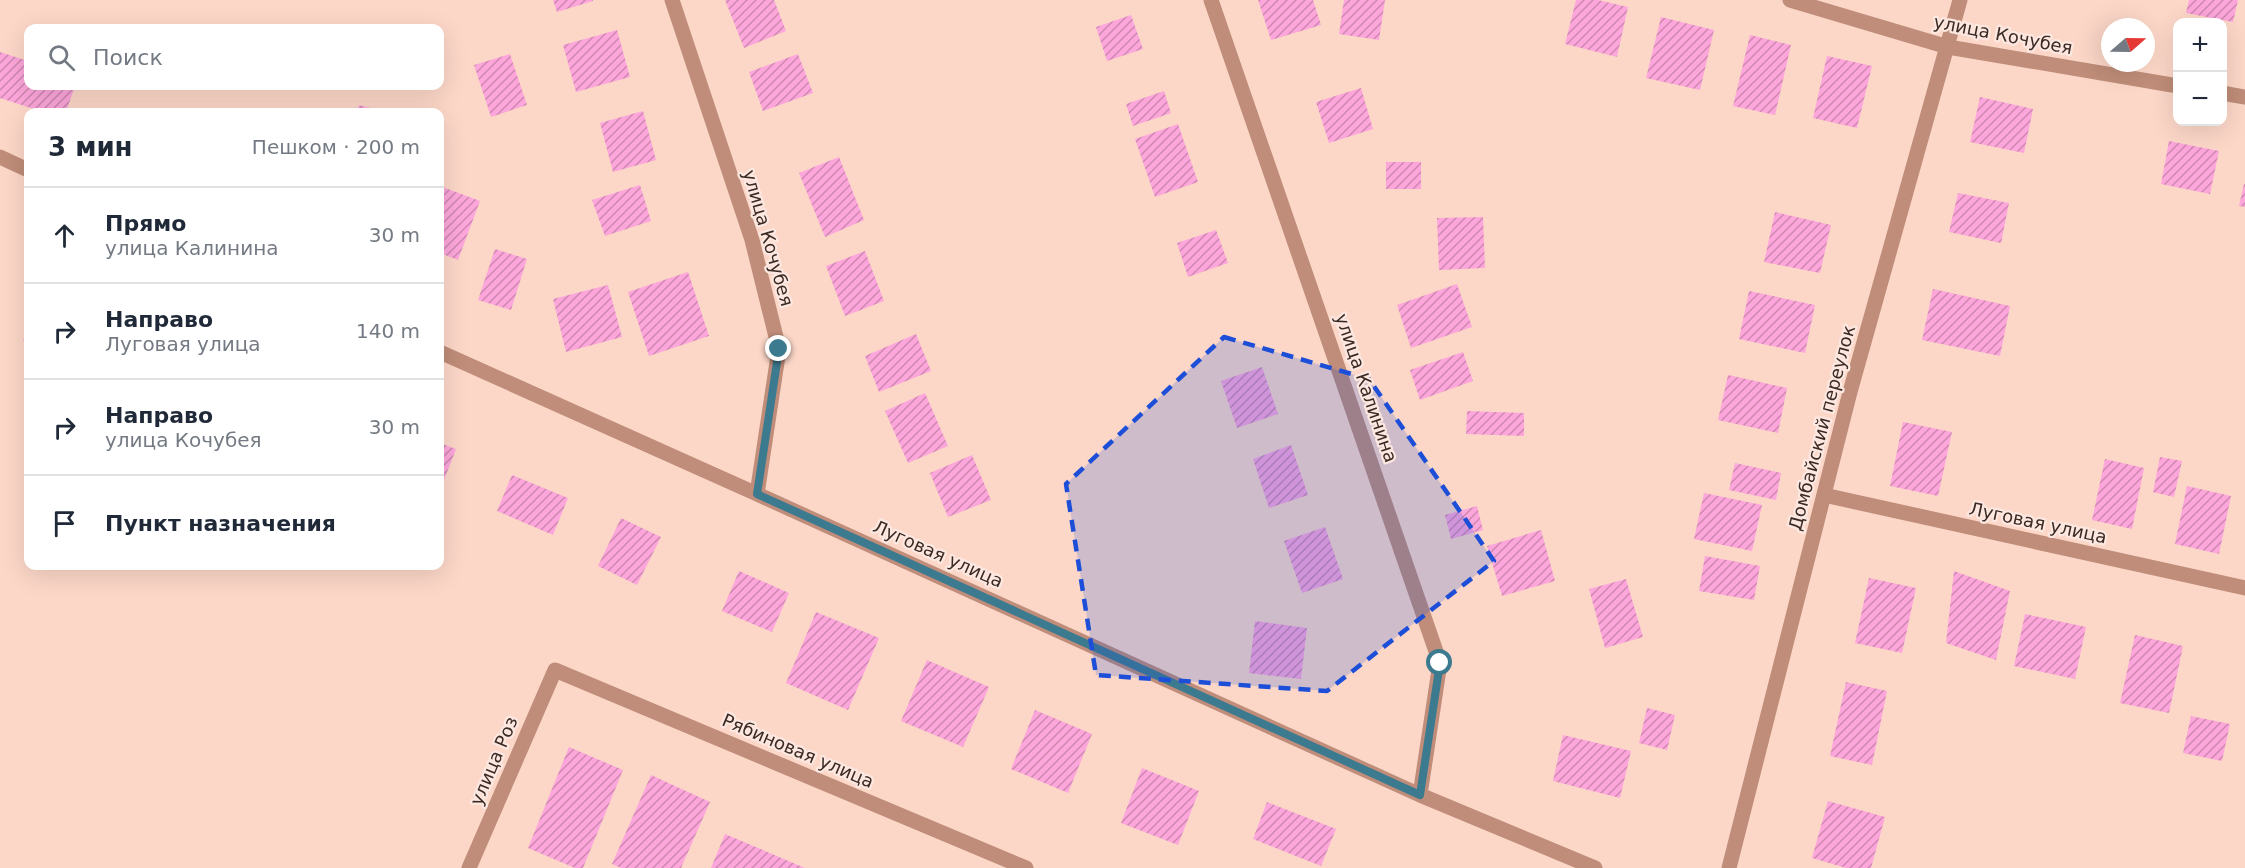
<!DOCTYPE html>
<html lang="ru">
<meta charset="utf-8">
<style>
:root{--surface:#fff;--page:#f2f2f3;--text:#1f2937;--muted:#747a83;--line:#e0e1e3}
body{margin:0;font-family:"DejaVu Sans",sans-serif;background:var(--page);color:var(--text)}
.controls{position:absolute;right:18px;top:18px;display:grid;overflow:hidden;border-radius:12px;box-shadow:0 6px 24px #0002}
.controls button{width:54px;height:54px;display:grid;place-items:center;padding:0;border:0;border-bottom:2px solid var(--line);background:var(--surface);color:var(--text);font:30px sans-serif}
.compass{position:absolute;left:2101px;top:18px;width:54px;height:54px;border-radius:50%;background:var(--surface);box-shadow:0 6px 24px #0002;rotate:70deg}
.stop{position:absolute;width:18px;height:18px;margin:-14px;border:4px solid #3c7a8f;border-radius:50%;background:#fff}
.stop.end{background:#3c7a8f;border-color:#fff;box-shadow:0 2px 6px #0008}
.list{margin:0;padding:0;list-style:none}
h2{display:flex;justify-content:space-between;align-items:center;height:78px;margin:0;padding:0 24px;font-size:26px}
h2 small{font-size:20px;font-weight:400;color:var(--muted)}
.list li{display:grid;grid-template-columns:39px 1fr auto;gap:18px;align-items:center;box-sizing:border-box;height:96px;padding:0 24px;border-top:2px solid var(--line)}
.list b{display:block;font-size:22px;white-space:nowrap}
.list p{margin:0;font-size:20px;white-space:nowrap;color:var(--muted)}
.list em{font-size:20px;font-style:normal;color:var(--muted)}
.icon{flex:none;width:33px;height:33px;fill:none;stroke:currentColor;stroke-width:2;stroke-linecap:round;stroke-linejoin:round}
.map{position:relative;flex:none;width:2245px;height:868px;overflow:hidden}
.search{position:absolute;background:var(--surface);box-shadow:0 6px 24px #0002;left:24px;top:24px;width:420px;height:66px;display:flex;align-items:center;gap:15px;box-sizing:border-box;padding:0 21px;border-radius:12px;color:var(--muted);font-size:22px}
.panel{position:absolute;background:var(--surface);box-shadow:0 6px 24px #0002;left:24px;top:108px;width:420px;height:462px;border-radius:12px}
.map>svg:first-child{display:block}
.building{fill:url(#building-hatch)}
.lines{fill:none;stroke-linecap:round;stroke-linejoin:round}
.minor{stroke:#bf8d79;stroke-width:15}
.route{stroke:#3c7a8f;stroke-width:8}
.marked{fill:#1d4ed8;fill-opacity:0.2;stroke:#1d4ed8;stroke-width:4.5;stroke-dasharray:12 8;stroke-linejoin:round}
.labels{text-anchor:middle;stroke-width:4.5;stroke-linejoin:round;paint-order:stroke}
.street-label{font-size:18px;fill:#3b2a23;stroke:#fce8e1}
</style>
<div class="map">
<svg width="2245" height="868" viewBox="0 0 2245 868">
<defs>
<pattern id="building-hatch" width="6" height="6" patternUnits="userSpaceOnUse" patternTransform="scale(1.5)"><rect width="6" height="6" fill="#fda6db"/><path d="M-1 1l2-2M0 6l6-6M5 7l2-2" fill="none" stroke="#ce87b1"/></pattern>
</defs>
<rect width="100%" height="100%" fill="#fcd7c8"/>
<!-- building -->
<path class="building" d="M 553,0 L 593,0 L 593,1 L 557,12 Z
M 725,0 L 774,0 L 786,31 L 744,48 Z
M 1258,0 L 1313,0 L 1321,25 L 1271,40 Z
M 1344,0 L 1385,0 L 1379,40 L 1339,34 Z
M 1576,0 L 1598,0 L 1628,7 L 1617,57 L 1565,44 Z
M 2189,0 L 2238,0 L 2233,22 L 2186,13 Z
M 1131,15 L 1143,49 L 1107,61 L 1096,27 Z
M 1661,17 L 1714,30 L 1700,90 L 1646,78 Z
M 617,30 L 630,77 L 576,92 L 563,45 Z
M 1750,35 L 1791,45 L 1775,115 L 1733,106 Z
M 0,52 L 28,61 L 28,86 L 75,86 L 66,112 L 36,112 L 37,110 L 0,98 Z
M 510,54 L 527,105 L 491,117 L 474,65 Z
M 798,54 L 813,93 L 763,111 L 749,72 Z
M 1827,56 L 1872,66 L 1857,128 L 1813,118 Z
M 1361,88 L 1373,129 L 1329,143 L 1316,102 Z
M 1164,91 L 1171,113 L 1133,126 L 1126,104 Z
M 1980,97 L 2033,109 L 2024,153 L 1970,142 Z
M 359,105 L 384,112 L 357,112 Z
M 643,111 L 656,160 L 613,172 L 600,123 Z
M 1178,124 L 1198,182 L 1155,197 L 1135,139 Z
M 2169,141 L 2219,151 L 2210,194 L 2161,184 Z
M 839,157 L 864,220 L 825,237 L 799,173 Z
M 1386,162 L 1421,162 L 1421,189 L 1386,189 Z
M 2244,184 L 2245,184 L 2245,207 L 2239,206 Z
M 640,185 L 651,221 L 605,236 L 592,200 Z
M 440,186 L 480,201 L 458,260 L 440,253 Z
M 1958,193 L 2009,203 L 2001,243 L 1949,232 Z
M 1775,212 L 1831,225 L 1820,273 L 1764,262 Z
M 1483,217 L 1485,268 L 1439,270 L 1437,218 Z
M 1216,230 L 1228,263 L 1188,277 L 1177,243 Z
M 495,249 L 527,259 L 511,310 L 478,300 Z
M 865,251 L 884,301 L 845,316 L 826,266 Z
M 688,272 L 709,336 L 649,356 L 628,292 Z
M 1457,284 L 1472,327 L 1411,348 L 1397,305 Z
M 608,285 L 622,337 L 566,352 L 553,299 Z
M 1933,289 L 2010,306 L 2000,356 L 1922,340 Z
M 1749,291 L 1815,305 L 1805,353 L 1739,339 Z
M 28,327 L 28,343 L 23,341 Z
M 916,334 L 931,371 L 879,392 L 865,356 Z
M 1463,352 L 1473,381 L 1420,400 L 1410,370 Z
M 1262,367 L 1278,414 L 1237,428 L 1221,381 Z
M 1728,375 L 1787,388 L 1778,433 L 1718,420 Z
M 925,393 L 948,446 L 908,463 L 885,411 Z
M 1467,411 L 1524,413 L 1524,436 L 1466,434 Z
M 1903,422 L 1952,432 L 1938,496 L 1890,486 Z
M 440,443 L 456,449 L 440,490 Z
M 1291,445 L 1308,495 L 1269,508 L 1253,459 Z
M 972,455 L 991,500 L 948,517 L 930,473 Z
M 2160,457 L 2182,461 L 2174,497 L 2153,492 Z
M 2105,459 L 2144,468 L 2132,529 L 2092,520 Z
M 1735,463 L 1781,473 L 1776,500 L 1729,490 Z
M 512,475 L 568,498 L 553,535 L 497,511 Z
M 2187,486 L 2231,496 L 2219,554 L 2175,544 Z
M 1704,493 L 1762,505 L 1752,551 L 1694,539 Z
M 1477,506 L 1483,530 L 1451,539 L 1445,515 Z
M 621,518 L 661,537 L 637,585 L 598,566 Z
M 1325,527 L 1343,579 L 1302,593 L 1284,541 Z
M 1541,530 L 1555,581 L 1502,596 L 1487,546 Z
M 1705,556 L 1760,566 L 1754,600 L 1699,591 Z
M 739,571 L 789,593 L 772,632 L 722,611 Z
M 1954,571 L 2010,591 L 1996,660 L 1946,643 Z
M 1869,578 L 1916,588 L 1902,653 L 1855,643 Z
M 1626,579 L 1643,637 L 1605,648 L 1589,589 Z
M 816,612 L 879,638 L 848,710 L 786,683 Z
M 2025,614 L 2086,627 L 2075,679 L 2014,666 Z
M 1255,621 L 1307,628 L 1301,679 L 1249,673 Z
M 2135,635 L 2183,646 L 2169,713 L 2120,703 Z
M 927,660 L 989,687 L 963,747 L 901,721 Z
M 1846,682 L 1887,691 L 1872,765 L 1830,756 Z
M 1647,708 L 1675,715 L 1667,750 L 1639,743 Z
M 1035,710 L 1092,734 L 1068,793 L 1011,769 Z
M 2191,716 L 2230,724 L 2222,761 L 2183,753 Z
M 1563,735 L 1631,751 L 1620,798 L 1553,781 Z
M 569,747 L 623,770 L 583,868 L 575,868 L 528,848 Z
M 1142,768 L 1199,791 L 1178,845 L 1121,823 Z
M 651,775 L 710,802 L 681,868 L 621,868 L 612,864 Z
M 1828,801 L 1885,817 L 1871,868 L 1846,868 L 1812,858 Z
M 1267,802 L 1336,829 L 1321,866 L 1253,839 Z
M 725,834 L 805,868 L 711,868 Z"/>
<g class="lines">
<!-- minor -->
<path class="minor" d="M 672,0 L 752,240 L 779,349 L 757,494
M 1211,0 L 1440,663 L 1420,795
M 1790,0 L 1948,47 L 2178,86
M 2222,93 L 2245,97
M 0,157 L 28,170
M 440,352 L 757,494 L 1420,795 L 1595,868
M 1824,495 L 2245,588
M 469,868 L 555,670 L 1026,868
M 1729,868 L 1850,392 L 1960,0"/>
</g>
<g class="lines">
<!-- route -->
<path class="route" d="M 779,349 L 757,494 L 1420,795 L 1440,663"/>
</g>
<!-- marked area -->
<path class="marked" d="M 1224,337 L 1369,379 L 1494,561 L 1327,691 L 1096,675 L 1066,484 Z"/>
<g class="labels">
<!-- street labels -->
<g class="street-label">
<text transform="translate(2003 35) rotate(11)" y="6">улица Кочубея</text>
<text transform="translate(768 238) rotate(74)" y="6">улица Кочубея</text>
<text transform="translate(1366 388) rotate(71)" y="6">улица Калинина</text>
<text transform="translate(1822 428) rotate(-75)" y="6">Домбайский переулок</text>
<text transform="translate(2038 523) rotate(12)" y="6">Луговая улица</text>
<text transform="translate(938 554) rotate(24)" y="6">Луговая улица</text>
<text transform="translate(798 751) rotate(23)" y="6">Рябиновая улица</text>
<text transform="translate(494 761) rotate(-67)" y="6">улица Роз</text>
</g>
</g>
</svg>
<div class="controls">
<button>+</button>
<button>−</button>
</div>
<svg class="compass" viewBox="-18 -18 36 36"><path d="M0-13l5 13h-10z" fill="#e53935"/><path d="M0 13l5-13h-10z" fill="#747a83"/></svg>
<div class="stop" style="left:1440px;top:663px"></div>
<div class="stop end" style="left:779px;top:349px"></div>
<div class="search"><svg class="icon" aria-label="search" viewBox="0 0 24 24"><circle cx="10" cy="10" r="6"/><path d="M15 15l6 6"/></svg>Поиск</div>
<section class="panel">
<h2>3 мин<small>Пешком · 200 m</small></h2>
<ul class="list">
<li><svg class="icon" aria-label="ahead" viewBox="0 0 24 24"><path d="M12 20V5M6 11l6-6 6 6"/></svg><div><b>Прямо</b><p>улица Калинина</p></div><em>30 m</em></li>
<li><svg class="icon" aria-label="right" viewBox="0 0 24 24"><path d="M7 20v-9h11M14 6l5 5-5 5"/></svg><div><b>Направо</b><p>Луговая улица</p></div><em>140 m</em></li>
<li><svg class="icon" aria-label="right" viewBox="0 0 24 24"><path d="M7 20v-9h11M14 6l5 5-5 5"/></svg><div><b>Направо</b><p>улица Кочубея</p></div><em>30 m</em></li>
<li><svg class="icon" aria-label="arrive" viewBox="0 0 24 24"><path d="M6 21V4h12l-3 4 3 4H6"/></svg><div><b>Пункт назначения</b></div></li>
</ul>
</section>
</div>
